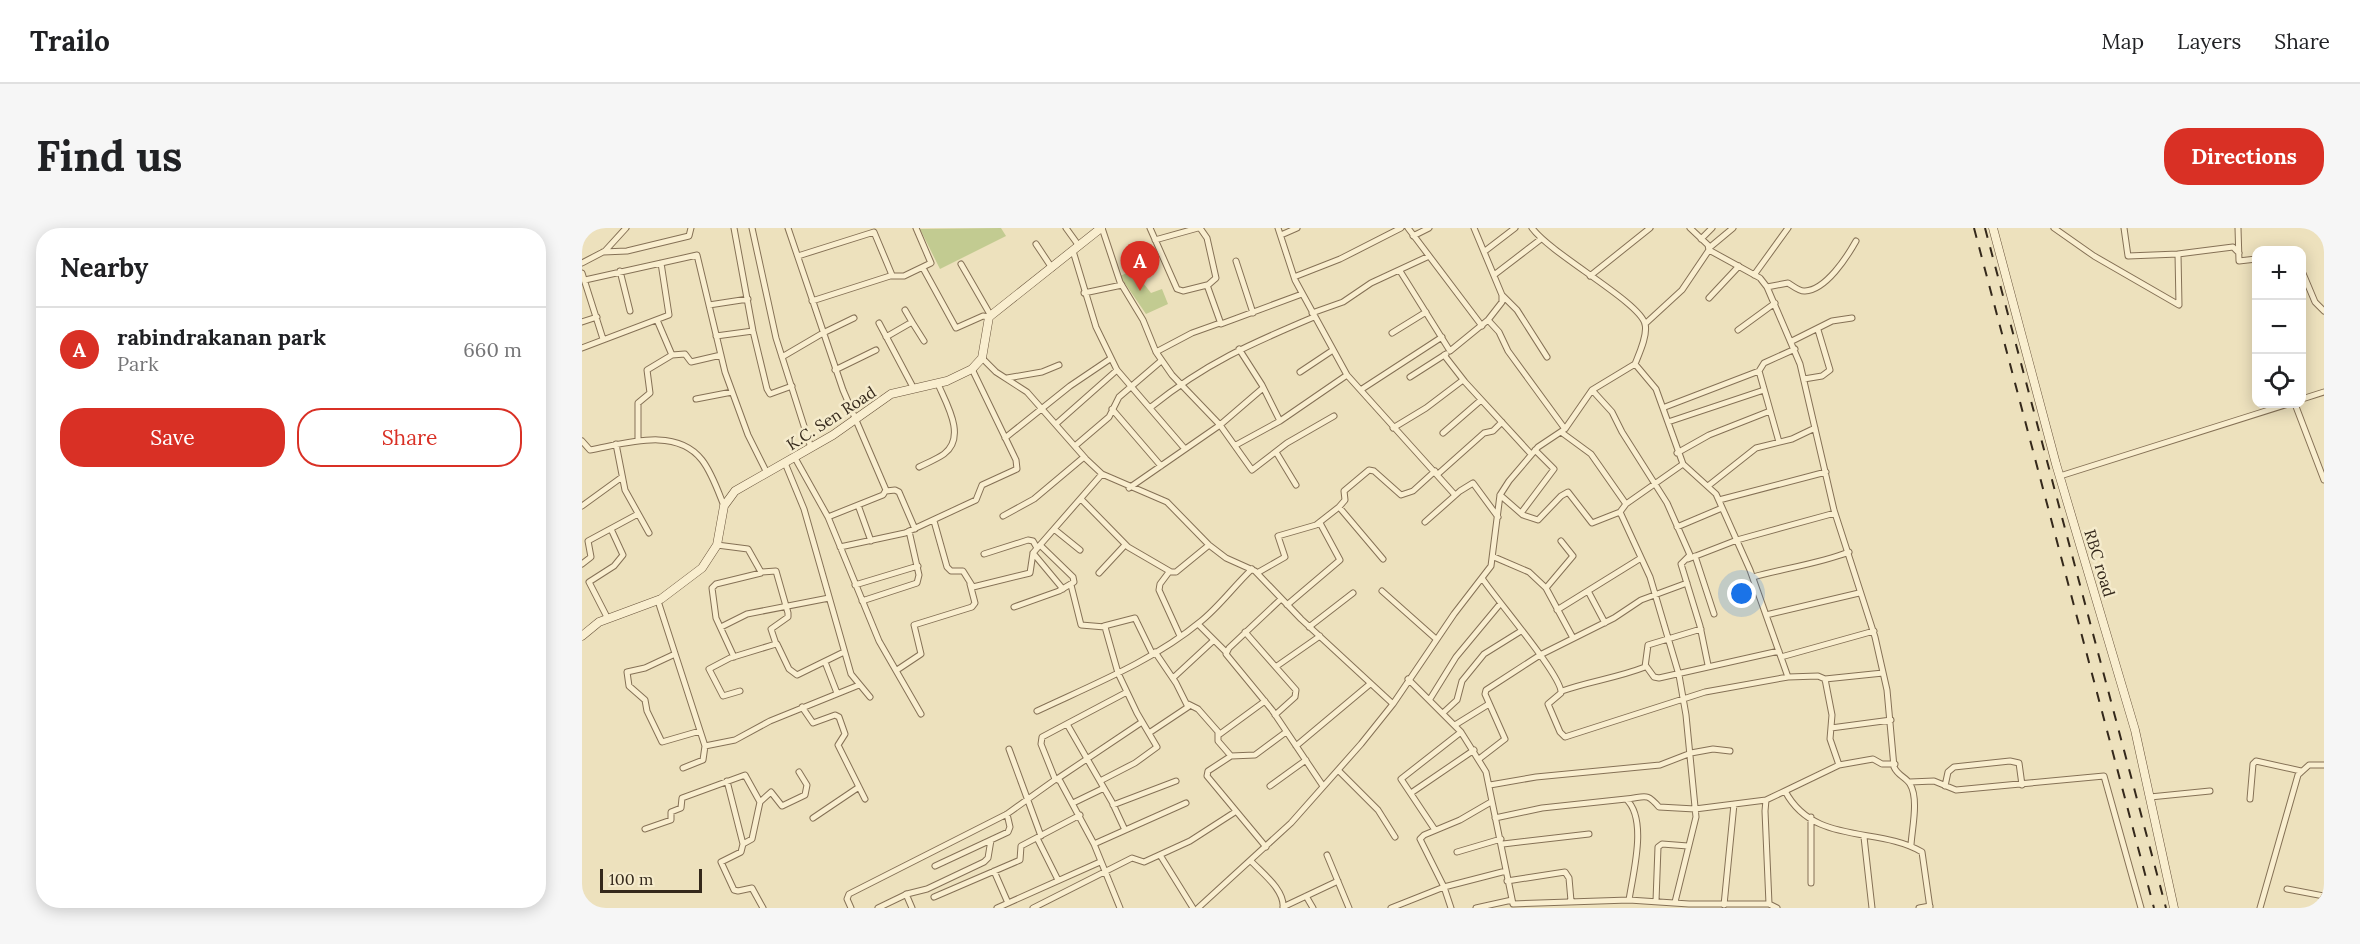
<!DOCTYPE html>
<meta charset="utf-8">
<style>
:root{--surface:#fff;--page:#f6f6f6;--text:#202124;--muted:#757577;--line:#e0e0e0;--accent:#d93025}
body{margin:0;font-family:Lora,serif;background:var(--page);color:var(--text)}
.controls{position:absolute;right:18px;top:18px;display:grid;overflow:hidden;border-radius:12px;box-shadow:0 3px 15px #0003}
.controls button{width:54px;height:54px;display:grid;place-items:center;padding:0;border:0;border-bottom:2px solid var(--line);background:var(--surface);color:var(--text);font:30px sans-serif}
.scale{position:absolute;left:18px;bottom:15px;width:102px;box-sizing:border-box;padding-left:6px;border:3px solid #34281b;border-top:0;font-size:16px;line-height:21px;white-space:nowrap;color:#34281b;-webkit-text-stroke:4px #f5ebcc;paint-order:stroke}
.you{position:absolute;left:1160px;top:366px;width:21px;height:21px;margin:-15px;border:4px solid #fff;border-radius:50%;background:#1a73e8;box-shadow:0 0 0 9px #1a73e833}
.badge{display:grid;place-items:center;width:39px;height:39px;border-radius:50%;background:var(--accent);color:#fff;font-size:20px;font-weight:700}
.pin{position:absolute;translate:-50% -50px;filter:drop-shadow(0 2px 3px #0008)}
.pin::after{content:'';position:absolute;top:32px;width:21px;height:18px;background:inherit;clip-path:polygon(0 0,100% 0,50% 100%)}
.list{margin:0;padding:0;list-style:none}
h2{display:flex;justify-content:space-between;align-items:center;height:78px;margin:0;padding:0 24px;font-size:26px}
h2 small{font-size:20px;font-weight:400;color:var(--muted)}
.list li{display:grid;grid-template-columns:39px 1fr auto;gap:18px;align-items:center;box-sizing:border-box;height:84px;padding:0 24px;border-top:2px solid var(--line)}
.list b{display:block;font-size:22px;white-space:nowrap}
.list p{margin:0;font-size:20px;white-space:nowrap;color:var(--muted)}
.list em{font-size:20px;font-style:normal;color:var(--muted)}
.actions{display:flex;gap:12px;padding:18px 24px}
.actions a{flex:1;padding:14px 0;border:2px solid var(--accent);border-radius:24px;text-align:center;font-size:21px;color:var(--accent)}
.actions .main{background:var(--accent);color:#fff}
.icon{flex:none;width:33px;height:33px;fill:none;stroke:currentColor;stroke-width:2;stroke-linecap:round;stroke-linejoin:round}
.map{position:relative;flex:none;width:1742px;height:680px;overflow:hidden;border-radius:24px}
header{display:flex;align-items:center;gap:36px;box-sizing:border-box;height:84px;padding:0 30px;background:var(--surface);border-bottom:2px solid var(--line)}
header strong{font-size:28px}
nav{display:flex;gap:33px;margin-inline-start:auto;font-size:21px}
.intro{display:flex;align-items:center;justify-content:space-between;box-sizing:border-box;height:144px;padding:0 36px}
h1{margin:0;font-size:42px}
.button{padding:15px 27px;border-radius:24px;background:var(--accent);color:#fff;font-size:21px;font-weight:700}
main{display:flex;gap:36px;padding:0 36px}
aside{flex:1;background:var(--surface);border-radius:24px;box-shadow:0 3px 15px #0003}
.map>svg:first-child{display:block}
.green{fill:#c2cb91}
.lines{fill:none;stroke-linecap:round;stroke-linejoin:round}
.street-casing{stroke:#857156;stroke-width:7}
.secondary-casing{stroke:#67523a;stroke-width:9}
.street{stroke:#f9eecf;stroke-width:5}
.secondary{stroke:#f9eecf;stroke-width:8}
.rail{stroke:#34281b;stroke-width:2;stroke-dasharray:10 10;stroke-linecap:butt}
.labels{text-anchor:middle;stroke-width:5;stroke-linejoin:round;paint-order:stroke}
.street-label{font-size:16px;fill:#34281b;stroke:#f5ebcc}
</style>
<header>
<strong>Trailo</strong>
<nav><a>Map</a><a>Layers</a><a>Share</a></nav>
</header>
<div class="intro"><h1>Find us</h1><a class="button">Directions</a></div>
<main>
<aside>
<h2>Nearby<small></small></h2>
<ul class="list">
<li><span class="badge">A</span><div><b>rabindrakanan park</b><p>Park</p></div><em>660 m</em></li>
</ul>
<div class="actions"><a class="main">Save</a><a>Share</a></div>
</aside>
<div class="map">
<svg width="1742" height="680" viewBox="0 0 1742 680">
<rect width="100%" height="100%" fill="#ede1bd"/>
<!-- green -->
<path class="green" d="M 419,0 L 424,8 L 358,41 L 338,1 Z
M 551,42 L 569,65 L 580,61 L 586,76 L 564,86 L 538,48 Z"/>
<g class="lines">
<!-- street casing -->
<g class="street-casing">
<path id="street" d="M 152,0 L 171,103 L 185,161 L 188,166 L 210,158
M 170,0 L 194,110 L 229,220
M 206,0 L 261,162 L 304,262 L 301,267 L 246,289
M 484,0 L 497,18
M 520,0 L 538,54 L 561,92 L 574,124 L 590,147 L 638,197 L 670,242 L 705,215 L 752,188
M 568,0 L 595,61 L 601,63 L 625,57 L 639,96 L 720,66
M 618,0 L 625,10 L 634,50 L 626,57
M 696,0 L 713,52 L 765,147 L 873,267
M 826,0 L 900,98
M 892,0 L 920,67 L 920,74 L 906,92 L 917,104 L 926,123 L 983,201
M 1472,0 L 1512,28 L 1597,77 L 1596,26 L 1546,28 L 1542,0
M 1656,0 L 1657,33 L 1674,31
M 699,7 L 715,0
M 831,8 L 847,0
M 1119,11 L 1130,0
M 573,12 L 616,0
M 454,16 L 470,40
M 1127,20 L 1151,0
M 1127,22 L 1178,50 L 1185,59 L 1218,136 L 1252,282 L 1293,409 L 1305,462 L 1312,539 C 1316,548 1324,549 1328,556 C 1337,571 1330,600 1329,617
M 491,23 L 514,99 L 535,142 L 603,221
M 903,23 L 933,0
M 21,24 L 45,23 L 107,8 L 109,0
M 1596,26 L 1651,19 L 1657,25
M 216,28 L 292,4 L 310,47
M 654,33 L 671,85
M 0,35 L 23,23 L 44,0
M 379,36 L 409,88
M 341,40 L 374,100 L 401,88 L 407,89
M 38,43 L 48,83
M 818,43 L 868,123 L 906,92
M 1720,43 L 1733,74 L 1742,83
M 0,45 L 21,111
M 912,47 L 959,11
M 1172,47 L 1206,0
M 1008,48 L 1068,0
M 712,49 L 758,31 L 819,0
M 3,52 L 115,27 L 143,144 L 166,207 L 185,245
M 1185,59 L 1206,55 C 1211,58 1218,64 1223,63 C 1244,62 1265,29 1274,13
M 502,65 L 540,57
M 920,67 L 935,82 L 965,129
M 1127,70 L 1157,38
M 230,73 L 308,48 L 322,48 L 349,35 L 334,0
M 127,77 L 166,71
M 323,82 L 330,94
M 730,85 L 761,74 L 789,55 L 845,29
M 75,92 L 90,127 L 103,126 L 109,134 L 139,127
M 0,94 L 15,89
M 297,95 L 332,161
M 1063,96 L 1100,62 L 1127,22 L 1126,17 L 1108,0
M 1156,102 L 1193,75
M 810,105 L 844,84
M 134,108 L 171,103
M 304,109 L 330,94 L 342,113
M 1210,113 L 1250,93 L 1270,90
M 0,120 L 87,87 L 79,35
M 657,121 L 680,157 L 698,193
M 574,124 L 610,105 L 638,95
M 862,127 L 883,154 L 949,226
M 200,129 L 241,105 L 272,90
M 400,130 L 414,144 L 445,164 L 504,231 L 520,246 L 585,274 L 627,317 L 644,330 L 673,343 L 719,391 L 811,476
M 1053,136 L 1074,161 L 1101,236 L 1044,276 L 1038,284 L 1068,349 L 1097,447 L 1104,487 L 1114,589 L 1093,674
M 253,142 L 294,122
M 718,144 L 751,122
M 828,149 L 864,126
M 425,150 L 460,144 L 477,137
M 1222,151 L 1240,148 L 1248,142 L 1236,102
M 780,161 L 860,109
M 1010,162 L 1030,184 L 1040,204 L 1085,275 L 1108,327 L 1099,336 L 1118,398 L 1126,437
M 114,171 L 150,164
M 1720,171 L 1742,164
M 1713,176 L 1742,252
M 569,179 C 624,135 668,116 732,89
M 1083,179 L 1177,143
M 530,181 L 579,238
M 1086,194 L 1182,162
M 474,196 L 535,142
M 811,200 L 844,180 L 881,152
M 979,204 L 1009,226 L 1044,276
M 861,205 L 899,172
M 423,210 L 488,158 L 528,131
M 0,213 L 8,222 C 42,216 94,198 120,232 C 130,245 136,263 142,278
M 56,213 L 56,175 L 68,165 L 65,142 L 90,127
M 1197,214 L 1177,143 L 1182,135 L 1213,121
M 34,216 L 43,262 L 67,305
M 654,217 L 698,193 L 765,147
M 493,218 L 527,189 L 537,169 L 579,133
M 694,224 L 714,257
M 1095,225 L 1127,207 L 1188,183
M 213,230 L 246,289 L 297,413 L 339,486
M 203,235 L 222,281 L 269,446 L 288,469
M 1101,236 L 1134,266 L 1168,342 L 1206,449 L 1236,448 L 1243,451 L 1250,487 L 1248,511 L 1257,537
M 337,239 C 345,235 355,231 362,226 C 385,209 364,175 356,156
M 856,246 L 902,205 L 911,203 L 920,194
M 1478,248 L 1706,176
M 1126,258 L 1174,220 L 1210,211 L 1233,200
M 547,260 L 638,197 L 681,160
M 304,263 L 313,262 L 317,264 L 333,301
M 918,267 L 941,287 L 956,292 L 979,268 L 986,264 L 1010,295 L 1038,284
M 499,271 L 546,319 L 589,344 L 594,344 L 627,317
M 1137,272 L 1244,244
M 276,277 L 289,313
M 0,278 L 40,249
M 757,279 L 763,272 L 762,263 L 787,242 L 792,243 L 819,267 L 831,263 L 853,243
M 939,285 L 972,241 L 953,222
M 421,288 L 452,271 L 502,229
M 352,293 L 365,339 L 369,343 L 381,343 L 391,359 L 448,345 L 451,325 L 520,246
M 843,294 L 878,263 L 891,255 L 916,289
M 1095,299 L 1140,280
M 472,301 L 498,322
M 979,313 L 991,328 L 964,360 L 991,410
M 135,317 L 166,321 L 179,344 L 194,343 L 206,385 L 206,389 L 189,401 L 194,416 L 148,430 L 127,441 L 141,468 L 158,463
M 258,319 L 323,305 L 394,272 L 400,257 L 435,241 L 434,232 L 390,141
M 451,325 L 481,361
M 402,326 L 446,312 L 451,313 L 455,320
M 1113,328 L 1132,386
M 912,329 L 947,344 L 964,360
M 1106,331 L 1155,312 L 1253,285
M 0,336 L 9,329 L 6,313 L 56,286
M 587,344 L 578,356 L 577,362 L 598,408
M 517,345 L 543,317
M 675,345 L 703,329 L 696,308 L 734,297 L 757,279 L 801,331
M 1171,349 C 1203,340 1236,336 1267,324
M 900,350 C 912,369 981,449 979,465 L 966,476 L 978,504 L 983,509 L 1123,464 L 1206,449
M 273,357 L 336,338
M 489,357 L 499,397 L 523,399 L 536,445 L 555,485 L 575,519 L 553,535 L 518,553
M 800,363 L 854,411
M 1006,363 L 1023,395
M 699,371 L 647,420 L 644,426 L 690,482 L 741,558
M 76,373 L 123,518
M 280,373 L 335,355 L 337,347 L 327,303
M 705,377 L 758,332 L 738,295
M 432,379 L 477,363 L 492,354 L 491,349 L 458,317
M 975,382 L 1059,330
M 1184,387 L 1277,365
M 26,391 L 7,354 L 32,338 L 41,327 L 29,301
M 616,396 L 644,424
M 522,398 L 553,390 L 570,425
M 139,399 L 165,386 L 247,370
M 727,399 L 771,365
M 663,404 L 714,462 L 713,469 L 693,487
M 195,416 L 207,441 L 215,447 L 262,424
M 93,426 L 63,440 L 45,444 L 47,458 L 63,472 L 65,483 L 80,514 L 118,503
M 152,429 L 134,390 L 130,360 L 134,356 L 179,345
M 1199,429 L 1292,403
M 243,434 L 255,465
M 695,438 L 738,408
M 1064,438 L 1072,449 L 1077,450 L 1197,423
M 315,442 L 339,426 L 332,397 L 390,379 L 393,375 L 388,356
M 591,450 L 632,412
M 826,451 L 879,504 L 904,544 L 931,676 L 1047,672 L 1107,676 L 1187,676
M 1243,451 L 1301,445
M 980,463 C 1008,453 1035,450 1063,439 L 1066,417 L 1119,401
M 848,471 L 874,429 L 918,376
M 606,476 L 616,481 L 638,506 L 683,473
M 220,479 L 231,495 L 253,487 L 257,489 L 263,506 L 256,517 L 283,571
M 455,483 C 510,457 571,433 618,394 C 637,379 652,358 670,341
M 862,484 L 875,472 L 880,453 L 902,426 L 939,403
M 485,496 L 530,574 L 543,602
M 873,497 L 907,476
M 1249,500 L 1309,492
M 567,505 L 606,479 L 594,455 L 573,424
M 636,505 L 636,513 L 649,528 L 626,543 L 625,548 L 684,619
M 714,518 L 788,456
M 427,521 L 459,608
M 649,528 L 673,527 L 704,504
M 897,531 L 923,511 L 903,466 L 904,462 L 958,427 L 1032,390 L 1059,372 L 1105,355
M 101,540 L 121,532 L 123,518 L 153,512 L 188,493 L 277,457
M 756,542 L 796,582 L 813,609
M 473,551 L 459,516 L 460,509 L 545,464
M 475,551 L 560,494
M 145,553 L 161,616
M 1328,554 L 1352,553 L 1374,562 L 1522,548 L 1559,680
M 908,557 L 954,549 L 1078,537 L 1109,525 L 1131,521 L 1148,523
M 688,558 L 724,532
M 1363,558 L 1366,544 L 1372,539 L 1428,533 L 1437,535 L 1440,557
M 1203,563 L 1257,537 L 1291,531 L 1300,536 L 1313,536
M 829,565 L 892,522
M 1568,569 L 1628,563
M 1044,571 C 1064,569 1064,564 1077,579 L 1113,581 L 1184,572
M 1668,571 L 1671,536 L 1674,533 L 1719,543
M 178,574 L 189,564 L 200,578 L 223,567 L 225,557 L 217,544
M 491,575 L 522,560
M 531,577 L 594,553
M 231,590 L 277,559
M 913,590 L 960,580 L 1044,571 C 1066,591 1051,645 1047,672
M 63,601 L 89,592 L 89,584 L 99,580 L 100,570 L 163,547 L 178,574 L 170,611 L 161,616 L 159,624 L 139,634 L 152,662 L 156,663 L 170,660 L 181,680
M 853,602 L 819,551 L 879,504
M 1282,609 L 1290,680
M 455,610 L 476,652
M 512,616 L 604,575
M 921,616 L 1007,606
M 875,624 L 919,611
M 578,627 L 611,680
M 745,627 L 767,680
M 669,633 C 680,645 703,662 701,680
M 353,638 L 426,604 L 428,599 L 425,586
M 412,643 L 426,675
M 925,653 L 983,644 L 987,650 L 989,673
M 1229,655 L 1229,589
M 1705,661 L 1742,668
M 324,666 L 330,680
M 724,668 L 731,680
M 352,669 L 438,632 L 439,618 L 498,587
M 1074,673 L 1076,619 L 1080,616 L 1106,618
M 1142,677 L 1152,576
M 701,679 L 756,653
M 269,680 L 265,671 L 267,666 L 425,586 L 474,551 L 478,553 L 512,616 L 538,680
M 296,680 L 325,666 L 345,661 L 402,634 L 406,630 L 409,612
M 415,680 L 518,634
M 451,680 L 550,630 L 562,634 L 608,613 L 653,584
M 616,680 L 709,595 L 779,516 L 811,476 L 872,386 L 909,338 L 918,267 L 927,253 L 956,219 L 983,201 L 1010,162 L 1053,136 C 1057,126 1066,107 1063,96 C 1058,74 970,27 950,0
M 809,680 L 862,659 L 924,643
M 869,680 L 862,659 L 838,611 L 842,607 L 878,592 L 909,574
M 894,680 L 930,672
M 1195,680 L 1187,676 L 1183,583 L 1184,572 L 1203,563 C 1232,618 1297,598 1340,624 L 1348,680
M 1337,680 L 1348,678
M 1678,680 L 1716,547 L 1727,537 L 1742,537"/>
</g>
<!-- secondary casing -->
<g class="secondary-casing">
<path id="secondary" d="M 1411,0 L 1474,236 L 1553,502 L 1592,680
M 0,408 L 17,394 L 79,371 L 120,340 L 135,317 L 142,278 L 153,263 L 251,207 L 309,166 L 365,153 L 390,141 L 400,130 L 407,89 L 519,0"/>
</g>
<!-- street -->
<use href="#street" class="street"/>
<!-- secondary -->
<use href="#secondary" class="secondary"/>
<!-- rail -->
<path class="rail" d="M 1392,0 L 1572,680
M 1403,0 L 1584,680"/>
</g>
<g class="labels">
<!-- street labels -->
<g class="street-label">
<text transform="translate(249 190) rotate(-33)" y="6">K.C. Sen Road</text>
<text transform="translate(1518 335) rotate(73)" y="6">RBC road</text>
</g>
</g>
</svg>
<div class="controls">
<button>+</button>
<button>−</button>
<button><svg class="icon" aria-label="locate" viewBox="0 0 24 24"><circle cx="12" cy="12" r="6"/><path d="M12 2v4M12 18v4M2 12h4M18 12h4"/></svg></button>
</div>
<div class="scale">100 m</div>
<div class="you"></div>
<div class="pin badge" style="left:558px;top:63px">A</div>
</div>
</main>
